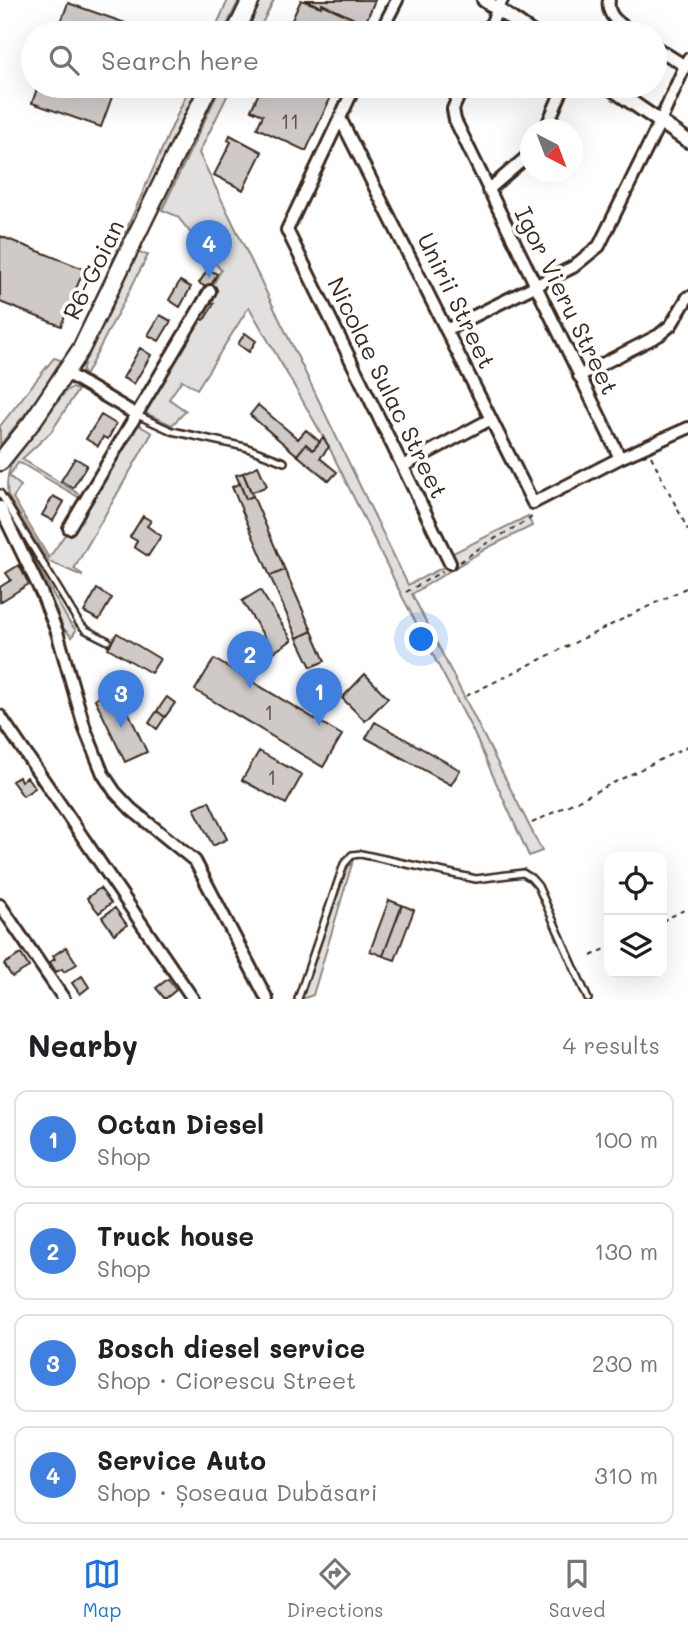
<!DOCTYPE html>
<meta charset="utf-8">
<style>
:root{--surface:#fff;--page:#f6f6f6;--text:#202124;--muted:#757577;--line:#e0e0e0;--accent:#1a73e8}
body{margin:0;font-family:Mali,sans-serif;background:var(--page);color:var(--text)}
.controls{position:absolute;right:21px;bottom:21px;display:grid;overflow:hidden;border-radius:14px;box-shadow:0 7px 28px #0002}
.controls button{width:63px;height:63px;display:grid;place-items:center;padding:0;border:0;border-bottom:2px solid var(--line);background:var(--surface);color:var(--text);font:35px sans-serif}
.compass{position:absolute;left:520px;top:119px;width:63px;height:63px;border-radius:50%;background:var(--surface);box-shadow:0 7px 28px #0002;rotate:138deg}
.you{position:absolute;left:422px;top:640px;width:24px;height:24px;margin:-18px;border:5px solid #fff;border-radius:50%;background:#1a73e8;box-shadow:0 0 0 10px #1a73e833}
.badge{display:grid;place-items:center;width:46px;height:46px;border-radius:50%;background:var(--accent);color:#fff;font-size:23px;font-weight:700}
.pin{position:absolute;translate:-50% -58px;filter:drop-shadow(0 2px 4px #0008)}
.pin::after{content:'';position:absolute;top:37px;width:24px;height:21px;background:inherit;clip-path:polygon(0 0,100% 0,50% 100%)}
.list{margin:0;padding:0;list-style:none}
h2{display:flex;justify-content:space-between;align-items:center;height:91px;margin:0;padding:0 28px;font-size:30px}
h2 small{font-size:23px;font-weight:400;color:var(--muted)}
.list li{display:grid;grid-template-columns:46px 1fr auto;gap:21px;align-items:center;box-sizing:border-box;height:98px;margin:0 14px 14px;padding:0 14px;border:2px solid var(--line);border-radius:14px}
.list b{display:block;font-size:26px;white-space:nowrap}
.list p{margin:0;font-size:23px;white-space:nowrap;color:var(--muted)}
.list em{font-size:23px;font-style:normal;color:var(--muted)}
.icon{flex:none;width:38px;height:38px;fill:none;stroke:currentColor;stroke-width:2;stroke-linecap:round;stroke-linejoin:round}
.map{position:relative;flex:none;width:688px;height:999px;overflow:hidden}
.search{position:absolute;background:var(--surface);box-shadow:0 7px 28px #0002;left:21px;right:21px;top:21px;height:77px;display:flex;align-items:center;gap:18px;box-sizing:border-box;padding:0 24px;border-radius:38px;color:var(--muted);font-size:26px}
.sheet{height:539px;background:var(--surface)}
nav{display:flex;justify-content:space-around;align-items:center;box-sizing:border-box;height:98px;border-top:2px solid var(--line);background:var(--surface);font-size:19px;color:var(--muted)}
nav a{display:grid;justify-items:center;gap:4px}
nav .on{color:var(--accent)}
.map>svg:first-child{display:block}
.green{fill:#e2e0de;stroke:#8e857e;stroke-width:2}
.building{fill:#cfcac7;stroke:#3b2a1e;stroke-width:2}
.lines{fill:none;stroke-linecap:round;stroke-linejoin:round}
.service-casing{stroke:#3b2a1e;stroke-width:10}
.minor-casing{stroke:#3b2a1e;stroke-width:16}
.tertiary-casing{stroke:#3b2a1e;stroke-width:18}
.primary-casing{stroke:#3b2a1e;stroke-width:21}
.path{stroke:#3b2a1e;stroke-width:2;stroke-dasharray:5 5;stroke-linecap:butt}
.service{stroke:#fff;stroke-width:5}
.minor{stroke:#fff;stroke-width:10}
.tertiary{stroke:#fff;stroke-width:12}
.primary{stroke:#fff;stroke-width:16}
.labels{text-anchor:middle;stroke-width:7;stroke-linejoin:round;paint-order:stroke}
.number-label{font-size:21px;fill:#605248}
.street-label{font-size:24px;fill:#3b2a1e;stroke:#fff}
</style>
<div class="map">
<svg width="688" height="999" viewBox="0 0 688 999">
<rect width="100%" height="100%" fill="#fff"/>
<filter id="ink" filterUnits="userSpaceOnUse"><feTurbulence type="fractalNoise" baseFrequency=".0143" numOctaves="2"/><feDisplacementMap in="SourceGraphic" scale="14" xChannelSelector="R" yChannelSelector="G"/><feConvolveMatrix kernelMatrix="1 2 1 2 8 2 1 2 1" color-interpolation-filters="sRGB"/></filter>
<g filter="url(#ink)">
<!-- green -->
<path class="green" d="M 228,0 L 239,0 L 223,33 L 213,33 Z
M 261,0 L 274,0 L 257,33 L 246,33 Z
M 190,86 L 198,86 L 110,276 L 107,273 Z
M 221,86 L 232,86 L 199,153 L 408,585 L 454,562 L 451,554 L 528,516 L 532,526 L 489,547 L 412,594 L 542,851 L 529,856 L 473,731 L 403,598 L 329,447 L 249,307 L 197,389 L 182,380 L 169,399 L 186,411 L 172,425 L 143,412 L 221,270 L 177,216 L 162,210 Z
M 138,253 L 148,255 L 85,376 L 82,371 L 85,360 Z
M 54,358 L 61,360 L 40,395 L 0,445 L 0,426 Z
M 71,388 L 78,390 L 51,432 L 22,459 L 82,496 L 80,498 L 22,464 L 18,463 L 9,476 L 21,486 L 13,498 L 49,558 L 68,530 L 73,532 L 135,423 L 152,433 L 74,569 L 82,574 L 82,576 L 48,561 L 8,496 C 6,484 8,471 13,461 L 66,391 Z
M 7,512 L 69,622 L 76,630 L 72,637 L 59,624 Z
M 352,864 L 313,995 L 302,999 L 347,867 Z"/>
<!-- building -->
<path class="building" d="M 301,0 L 321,7 L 322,4 L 365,24 L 360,33 L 286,33 Z
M 305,0 L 375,0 L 365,24 L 322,4 L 321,7 Z
M 68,3 L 137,27 L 134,33 L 57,33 Z
M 38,86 L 116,86 L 101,127 L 32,103 Z
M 262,86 L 336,86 L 306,151 L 257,128 L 263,115 L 251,110 Z
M 230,135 L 262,152 L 243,190 L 214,175 L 231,142 L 228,140 Z
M 0,236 L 84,269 L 61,326 L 0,302 Z
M 208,269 L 217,274 L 209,289 L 199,283 Z
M 180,281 L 191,287 L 180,307 L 169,300 Z
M 208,301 L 214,304 L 204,320 L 198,317 Z
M 160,315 L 171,321 L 159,341 L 148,335 Z
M 245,333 L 256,341 L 249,352 L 238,344 Z
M 140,348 L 151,355 L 134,384 L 123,378 Z
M 258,405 L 298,439 L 306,430 L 320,442 L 313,450 L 306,444 L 297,455 L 250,415 Z
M 101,415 L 116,424 L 108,439 L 103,437 L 98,446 L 86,439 Z
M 323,437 L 329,447 L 320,458 L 337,472 L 329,481 L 297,455 L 306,444 L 313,450 Z
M 75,458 L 87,465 L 73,488 L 61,481 Z
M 258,466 L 267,486 L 251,493 L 243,473 Z
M 243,473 L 253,496 L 246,499 L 236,475 Z
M 240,483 L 246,499 L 253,496 L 285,570 L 270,576 L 232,487 Z
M 53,496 L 64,502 L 53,521 L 42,515 Z
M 143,516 L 151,521 L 147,526 L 161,536 L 148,556 L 134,547 L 137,541 L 130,537 Z
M 19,565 L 29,584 L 0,602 L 0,587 L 11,580 L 6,573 Z
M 285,570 L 312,631 L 297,638 L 270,576 Z
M 97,589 L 112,598 L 99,620 L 84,612 Z
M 260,590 L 292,640 L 274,652 L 242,601 Z
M 312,631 L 325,661 L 311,667 L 297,638 Z
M 117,633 L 160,659 L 151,673 L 108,648 Z
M 214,659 L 342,735 L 323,767 L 195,690 Z
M 365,674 L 388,698 L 365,721 L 342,698 Z
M 117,688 L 147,752 L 125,762 L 95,699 Z
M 167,697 L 175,703 L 165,717 L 157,711 Z
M 157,711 L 165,717 L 157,729 L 149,723 Z
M 375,722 L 460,770 L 451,785 L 366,738 Z
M 259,751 L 302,775 L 286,804 L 242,780 Z
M 19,777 L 21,781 L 27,777 L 35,788 L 23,796 L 12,781 Z
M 209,801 L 227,839 L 213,846 L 194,808 Z
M 100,888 L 111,903 L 99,913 L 87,898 Z
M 389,900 L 402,905 L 383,956 L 370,951 Z
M 402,905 L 414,910 L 395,960 L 383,956 Z
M 115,908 L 127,925 L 114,934 L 102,917 Z
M 66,947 L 77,964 L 64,972 L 62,969 L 56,972 L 50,962 L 55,959 L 53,956 Z
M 21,954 L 29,967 L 12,977 L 4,964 Z
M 82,976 L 89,987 L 80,994 L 72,983 Z
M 168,979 L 176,990 L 165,999 L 156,988 Z"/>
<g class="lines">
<!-- service casing -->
<g class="service-casing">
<path id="service" d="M 137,415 L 172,431 L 245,447 L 284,462
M 0,493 L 79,623 L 86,630 L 108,641
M 298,999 L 344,864 L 352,855 L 361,854 L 476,879 L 523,873 L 531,878 L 538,886 L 588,999"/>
</g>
<!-- minor casing -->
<g class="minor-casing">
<path id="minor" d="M 609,0 C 606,17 621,25 634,33
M 380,33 L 397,0
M 487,33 L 502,0
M 655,47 L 685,66
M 355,86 L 287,230 L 450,563
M 463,86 L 453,109 L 455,120 L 620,458
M 340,118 L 533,503 L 620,458 L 688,428
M 545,130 L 564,86
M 488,190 L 530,154
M 446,330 L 573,267 L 599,246 L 660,122 L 688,59
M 66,373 L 137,415
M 579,376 L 659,335 L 671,325 L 688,297
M 403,466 L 491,419
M 0,507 L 42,594 L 57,632 L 85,729 L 103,774 L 115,792 L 131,809 L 195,861 L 267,999
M 69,528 L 210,291
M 0,716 L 193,999
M 0,905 L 64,999"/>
</g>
<!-- tertiary casing -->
<g class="tertiary-casing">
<path id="tertiary" d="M 484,0 L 532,33
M 608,86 L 688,141"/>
</g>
<!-- primary casing -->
<g class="primary-casing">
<path id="primary" d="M 235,33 L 251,0
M 0,462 L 32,422 L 81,349 L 209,86"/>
</g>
<!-- path -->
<path class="path" d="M 651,456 L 688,530
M 460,562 L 484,545 L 531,518 L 530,513
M 406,592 L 443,571
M 466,696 L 688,587
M 532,823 L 688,746
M 662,921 L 688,908
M 591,956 L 609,947"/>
<!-- service -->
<use href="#service" class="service"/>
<!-- minor -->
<use href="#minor" class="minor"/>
<!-- tertiary -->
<use href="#tertiary" class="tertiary"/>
<!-- primary -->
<use href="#primary" class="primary"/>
</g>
</g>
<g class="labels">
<!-- number labels -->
<g class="number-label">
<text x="290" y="129">11</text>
<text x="269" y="720">1</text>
<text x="272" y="785">1</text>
</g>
<!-- street labels -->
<g class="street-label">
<text transform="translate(94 270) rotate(-64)" y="8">R6-Goian</text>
<text transform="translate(456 301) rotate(64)" y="8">Unirii Street</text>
<text transform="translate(566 301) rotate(64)" y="8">Igor Vieru Street</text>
<text transform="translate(387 388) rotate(64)" y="8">Nicolae Sulac Street</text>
</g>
</g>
</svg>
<div class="controls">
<button><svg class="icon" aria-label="locate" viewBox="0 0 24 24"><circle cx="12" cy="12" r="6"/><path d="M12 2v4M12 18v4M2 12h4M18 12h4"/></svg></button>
<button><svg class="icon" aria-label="layers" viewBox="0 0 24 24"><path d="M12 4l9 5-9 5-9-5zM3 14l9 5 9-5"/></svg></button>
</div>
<svg class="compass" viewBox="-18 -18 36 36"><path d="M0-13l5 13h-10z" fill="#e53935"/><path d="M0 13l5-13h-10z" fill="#757577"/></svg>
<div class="you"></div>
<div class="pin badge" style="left:319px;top:726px;background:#3f7fe0">1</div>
<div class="pin badge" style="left:250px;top:689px;background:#3f7fe0">2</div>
<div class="pin badge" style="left:121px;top:728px;background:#3f7fe0">3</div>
<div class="pin badge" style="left:209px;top:278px;background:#3f7fe0">4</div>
<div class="search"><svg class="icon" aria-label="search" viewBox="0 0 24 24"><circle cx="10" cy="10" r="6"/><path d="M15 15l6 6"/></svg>Search here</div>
</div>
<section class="sheet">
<h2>Nearby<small>4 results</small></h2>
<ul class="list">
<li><span class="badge" style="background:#3f7fe0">1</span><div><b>Octan Diesel</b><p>Shop</p></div><em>100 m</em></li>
<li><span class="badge" style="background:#3f7fe0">2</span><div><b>Truck house</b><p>Shop</p></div><em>130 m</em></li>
<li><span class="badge" style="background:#3f7fe0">3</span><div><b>Bosch diesel service</b><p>Shop · Ciorescu Street</p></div><em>230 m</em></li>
<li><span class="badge" style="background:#3f7fe0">4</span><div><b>Service Auto</b><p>Shop · Șoseaua Dubăsari</p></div><em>310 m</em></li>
</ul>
</section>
<nav>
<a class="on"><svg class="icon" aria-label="map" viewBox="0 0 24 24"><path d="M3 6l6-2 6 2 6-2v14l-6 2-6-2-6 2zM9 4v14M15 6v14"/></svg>Map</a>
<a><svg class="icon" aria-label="directions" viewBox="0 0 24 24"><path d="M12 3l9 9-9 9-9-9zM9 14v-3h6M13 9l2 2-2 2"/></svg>Directions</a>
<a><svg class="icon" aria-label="saved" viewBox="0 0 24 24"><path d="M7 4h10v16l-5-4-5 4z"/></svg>Saved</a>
</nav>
